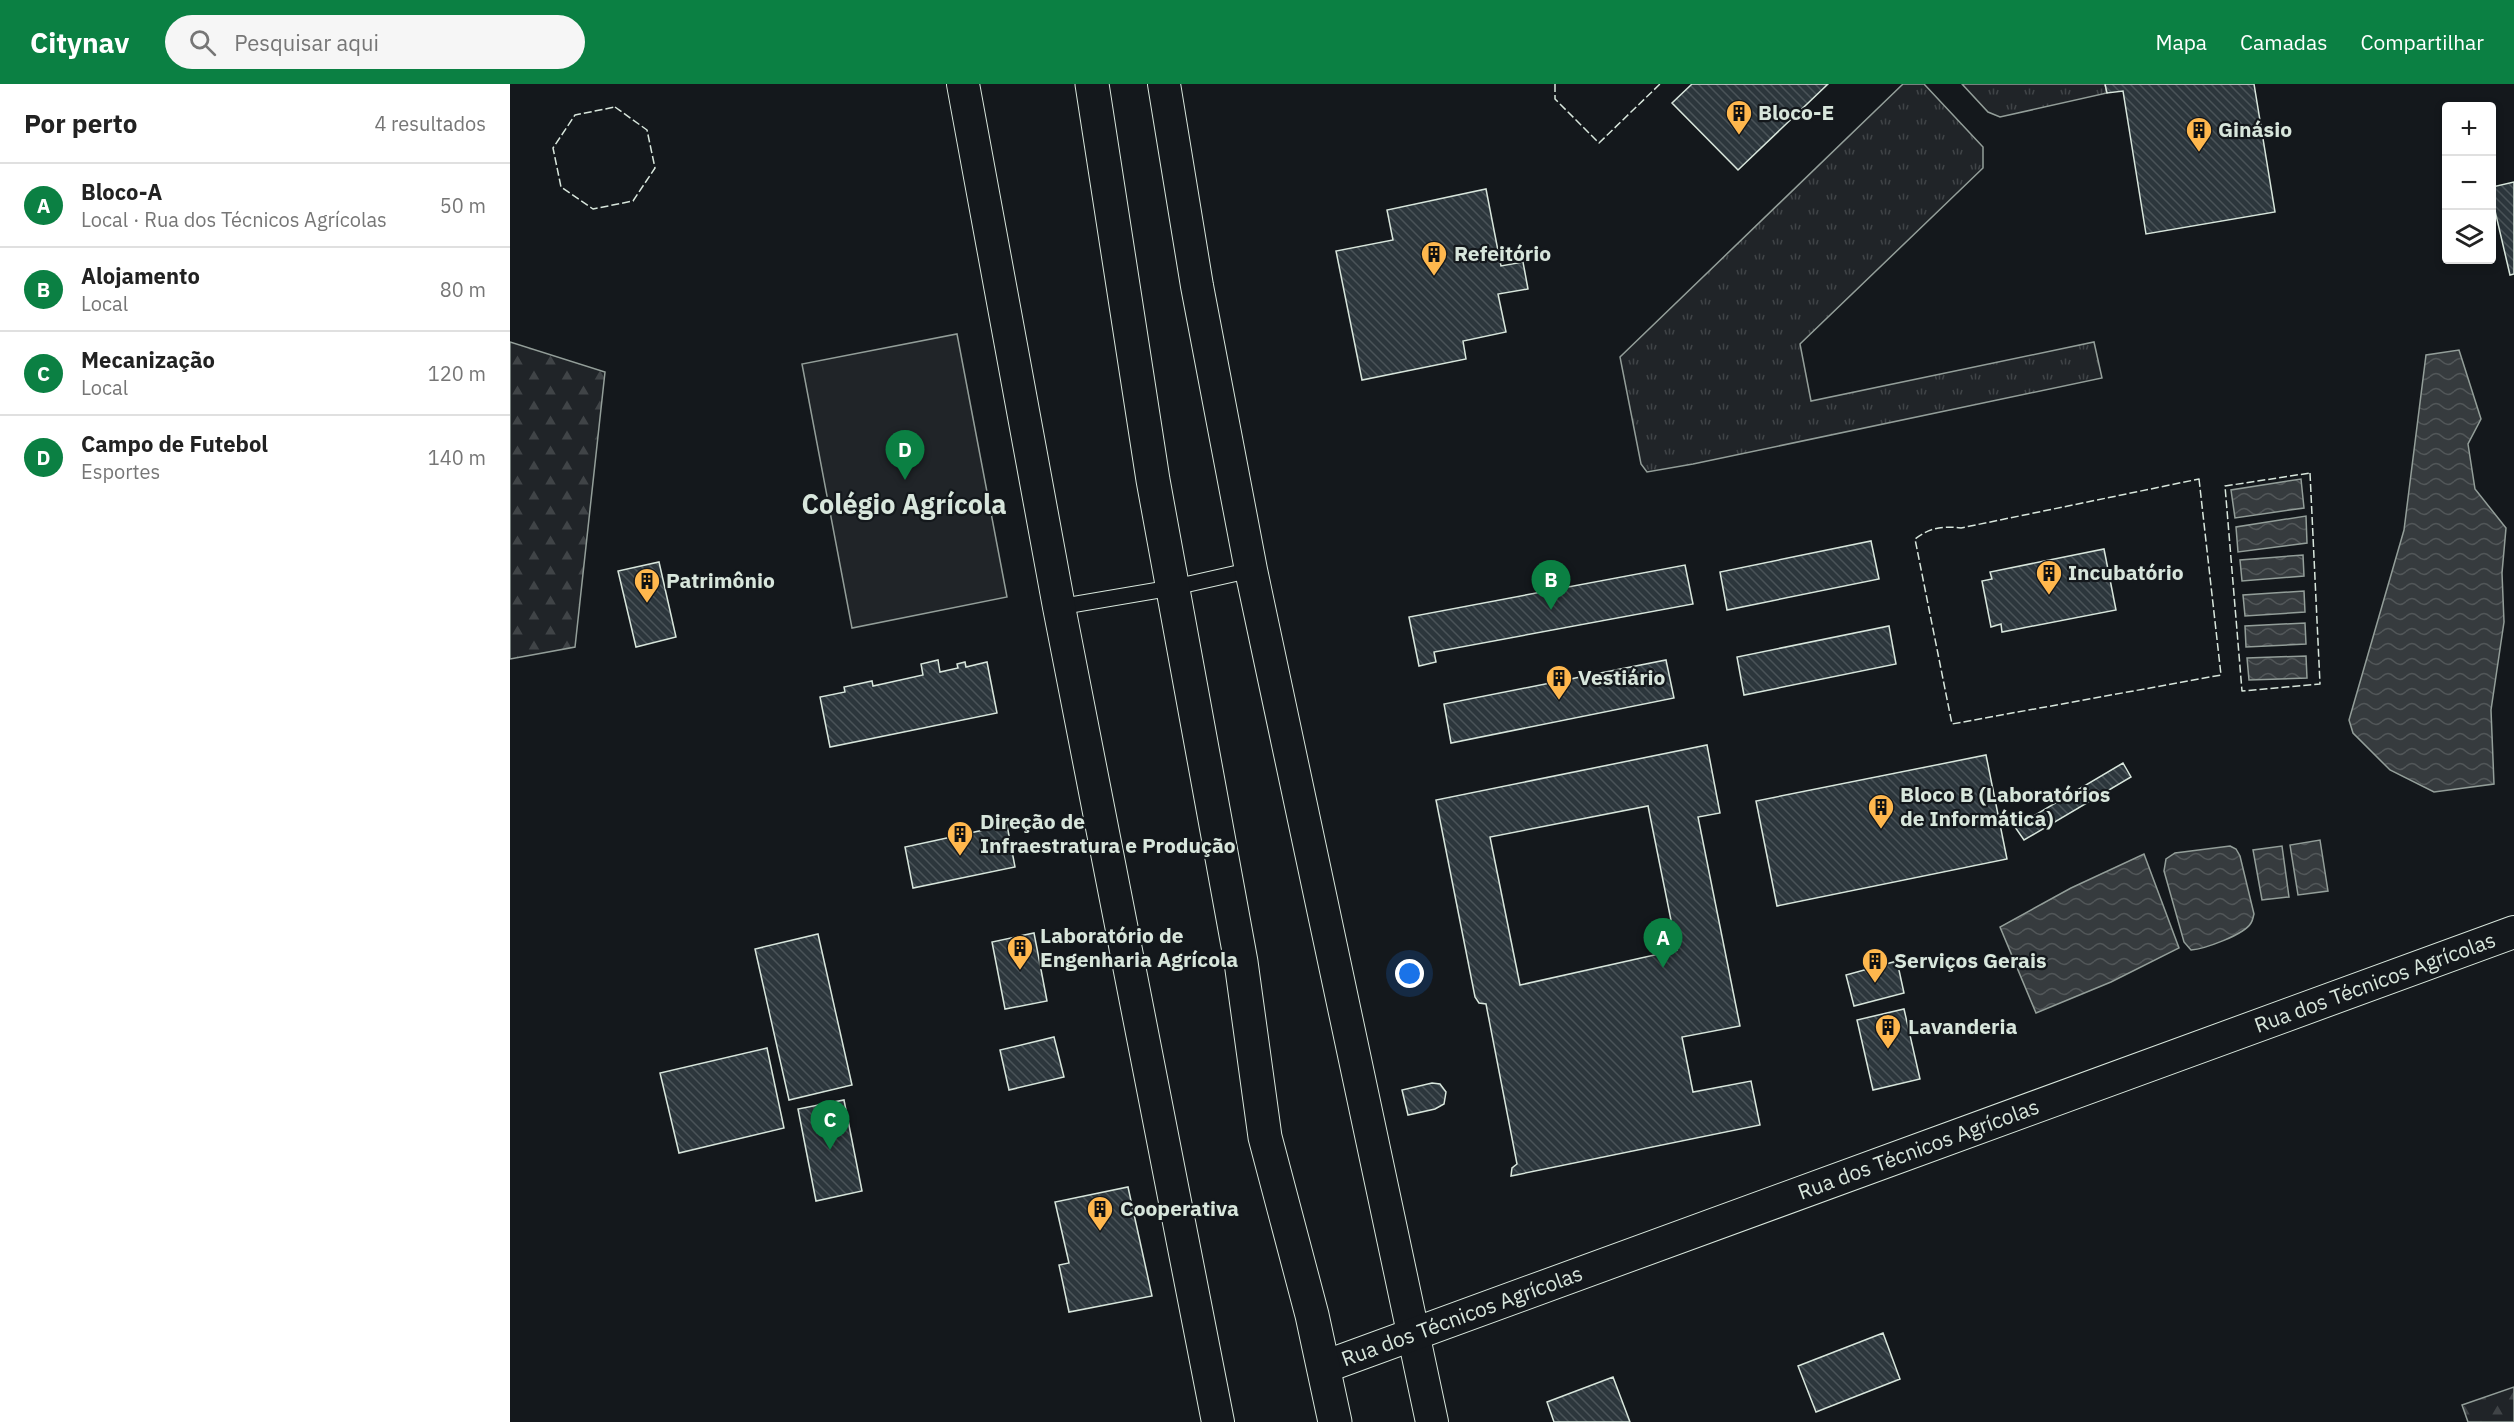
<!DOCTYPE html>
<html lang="pt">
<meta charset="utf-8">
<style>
:root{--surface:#fff;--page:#f6f6f6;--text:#222;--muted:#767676;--line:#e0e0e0;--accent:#0b8043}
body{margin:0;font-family:"IBM Plex Sans",sans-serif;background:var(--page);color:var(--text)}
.controls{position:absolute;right:18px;top:18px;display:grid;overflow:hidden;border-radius:6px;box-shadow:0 3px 9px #0003}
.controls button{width:54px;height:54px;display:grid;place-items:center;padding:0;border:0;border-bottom:2px solid var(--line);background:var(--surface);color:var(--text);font:30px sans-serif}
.you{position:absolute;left:900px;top:890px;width:21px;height:21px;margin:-15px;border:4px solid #fff;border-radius:50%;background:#1a73e8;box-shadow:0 0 0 9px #1a73e833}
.badge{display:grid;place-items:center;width:39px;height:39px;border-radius:50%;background:var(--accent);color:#fff;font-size:20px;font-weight:700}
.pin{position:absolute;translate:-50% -50px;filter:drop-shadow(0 2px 3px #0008)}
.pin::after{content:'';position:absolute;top:32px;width:21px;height:18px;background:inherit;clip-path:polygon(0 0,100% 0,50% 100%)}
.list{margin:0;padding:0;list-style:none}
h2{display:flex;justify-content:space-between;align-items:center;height:78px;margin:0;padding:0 24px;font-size:26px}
h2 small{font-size:20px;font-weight:400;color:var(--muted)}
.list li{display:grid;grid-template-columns:39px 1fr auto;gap:18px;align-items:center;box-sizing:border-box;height:84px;padding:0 24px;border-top:2px solid var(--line)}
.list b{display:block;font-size:22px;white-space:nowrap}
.list p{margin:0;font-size:20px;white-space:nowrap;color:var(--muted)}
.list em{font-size:20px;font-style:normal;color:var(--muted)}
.icon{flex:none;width:33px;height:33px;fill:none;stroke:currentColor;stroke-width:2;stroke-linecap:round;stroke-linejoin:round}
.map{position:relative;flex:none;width:2004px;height:1338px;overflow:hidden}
header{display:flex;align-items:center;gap:36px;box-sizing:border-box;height:84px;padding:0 30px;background:var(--accent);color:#fff}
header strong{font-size:28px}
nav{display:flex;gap:33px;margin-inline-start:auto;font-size:21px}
.search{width:420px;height:54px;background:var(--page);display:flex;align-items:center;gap:15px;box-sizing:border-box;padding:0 21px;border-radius:33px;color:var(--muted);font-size:22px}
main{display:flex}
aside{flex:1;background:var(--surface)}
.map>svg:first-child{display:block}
.grass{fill:url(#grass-tufts);stroke:#939e99;stroke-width:1.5}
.forest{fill:url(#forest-firs);stroke:#939e99;stroke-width:1.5}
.pitch{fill:#202428;stroke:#939e99;stroke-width:1.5}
.water{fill:url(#water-waves);stroke:#939e99;stroke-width:1.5}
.building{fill:url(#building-back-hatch);stroke:#d8e6dc;stroke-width:1.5;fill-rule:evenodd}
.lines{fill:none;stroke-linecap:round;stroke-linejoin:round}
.service-casing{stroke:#d8e6dc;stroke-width:17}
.minor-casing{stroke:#d8e6dc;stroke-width:34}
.primary-casing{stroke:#d8e6dc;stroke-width:35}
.service{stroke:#14181c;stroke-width:15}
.minor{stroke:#14181c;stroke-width:32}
.primary{stroke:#14181c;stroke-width:33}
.fence{stroke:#d8e6dc;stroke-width:1.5;stroke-dasharray:8 3;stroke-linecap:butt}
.labels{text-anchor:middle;stroke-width:4.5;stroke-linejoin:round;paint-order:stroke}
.poi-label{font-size:21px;font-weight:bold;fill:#d8e6dc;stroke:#14181c;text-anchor:start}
.street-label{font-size:21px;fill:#d8e6dc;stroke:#14181c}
.district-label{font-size:27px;font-weight:bold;fill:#d8e6dc;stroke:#14181c}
</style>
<header>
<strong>Citynav</strong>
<div class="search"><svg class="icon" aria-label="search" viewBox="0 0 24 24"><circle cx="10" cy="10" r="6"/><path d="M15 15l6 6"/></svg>Pesquisar aqui</div>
<nav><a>Mapa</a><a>Camadas</a><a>Compartilhar</a></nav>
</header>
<main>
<aside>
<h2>Por perto<small>4 resultados</small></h2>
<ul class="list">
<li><span class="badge">A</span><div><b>Bloco-A</b><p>Local · Rua dos Técnicos Agrícolas</p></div><em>50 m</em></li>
<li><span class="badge">B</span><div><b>Alojamento</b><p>Local</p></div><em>80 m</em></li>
<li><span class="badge">C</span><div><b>Mecanização</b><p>Local</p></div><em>120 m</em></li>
<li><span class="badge">D</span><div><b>Campo de Futebol</b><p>Esportes</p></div><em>140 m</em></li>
</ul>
</aside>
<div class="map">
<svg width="2004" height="1338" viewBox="0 0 2004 1338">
<defs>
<pattern id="grass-tufts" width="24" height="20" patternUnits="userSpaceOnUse" patternTransform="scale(1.5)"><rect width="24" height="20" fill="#202428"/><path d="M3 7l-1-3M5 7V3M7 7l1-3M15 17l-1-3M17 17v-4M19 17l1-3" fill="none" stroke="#404447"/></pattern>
<pattern id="forest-firs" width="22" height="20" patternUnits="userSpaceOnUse" patternTransform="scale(1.5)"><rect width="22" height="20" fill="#202428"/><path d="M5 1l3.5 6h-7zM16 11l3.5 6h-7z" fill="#404447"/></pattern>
<pattern id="water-waves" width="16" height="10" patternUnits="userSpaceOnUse" patternTransform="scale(1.5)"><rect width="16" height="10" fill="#363b3e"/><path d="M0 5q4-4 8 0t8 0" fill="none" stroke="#525759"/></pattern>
<pattern id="building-back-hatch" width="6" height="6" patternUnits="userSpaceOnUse" patternTransform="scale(1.5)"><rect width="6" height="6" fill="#2c363c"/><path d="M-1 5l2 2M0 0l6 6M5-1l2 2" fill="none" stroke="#4a5358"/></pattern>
</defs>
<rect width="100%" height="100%" fill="#14181c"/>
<!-- grass -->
<path class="grass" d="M 1393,0 L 1414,0 L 1473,63 L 1473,84 L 1290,260 L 1301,317 L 1584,258 L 1592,294 L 1183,380 L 1137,388 L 1131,380 L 1110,273 Z
M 1452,0 L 1595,0 L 1597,9 L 1490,33 L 1478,28 Z"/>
<!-- forest -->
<path class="forest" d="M 0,258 L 95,288 L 65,563 L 0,575 Z
M 2004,1303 L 2004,1338 L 1958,1338 L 1952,1321 Z"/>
<!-- pitch -->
<path class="pitch" d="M 447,250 L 497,513 L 342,544 L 292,280 Z"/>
<!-- water -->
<path class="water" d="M 1949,266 L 1971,335 L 1958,360 L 1965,405 L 1996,444 L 1992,489 L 1994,538 L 1981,626 L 1984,700 L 1924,708 L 1880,686 L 1843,649 L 1839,636 L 1894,446 L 1916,271 Z
M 1791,395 L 1794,424 L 1725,434 L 1721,406 Z
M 1796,432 L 1797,459 L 1728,468 L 1726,443 Z
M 1793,471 L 1794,492 L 1732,497 L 1730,476 Z
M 1794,507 L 1795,528 L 1735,532 L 1733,511 Z
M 1795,539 L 1796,560 L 1736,563 L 1735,542 Z
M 1796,572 L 1797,594 L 1739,596 L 1737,574 Z
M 1810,756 L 1818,807 L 1788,811 L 1780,761 Z
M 1720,762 L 1726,765 L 1730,772 L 1744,830 C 1743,833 1743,836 1741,839 C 1734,851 1694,865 1681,866 L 1674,858 L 1654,787 L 1656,775 L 1665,769 Z
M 1772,762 L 1779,813 L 1752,816 L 1743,766 Z
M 1634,770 L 1669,864 L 1601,898 L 1526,929 L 1490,843 L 1561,804 Z"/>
<!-- building -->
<path class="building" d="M 1182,0 L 1318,0 L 1228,86 L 1162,19 Z
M 1595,0 L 1744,0 L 1765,128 L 1636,150 L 1613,7 L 1597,9 Z
M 2004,98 L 2004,190 L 2000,191 L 1982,114 L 1982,103 Z
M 976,105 L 991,182 L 1013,178 L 1018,205 L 988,210 L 996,248 L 953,257 L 956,275 L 852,296 L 826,167 L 883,156 L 877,126 Z
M 1361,457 L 1369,495 L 1217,526 L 1210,488 Z
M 1594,465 L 1606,526 L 1492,548 L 1491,540 L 1481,543 L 1472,497 L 1482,495 L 1480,488 Z
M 149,478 L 166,553 L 126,563 L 108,487 Z
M 1175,481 L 1183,520 L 924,568 L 926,578 L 909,582 L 899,533 Z
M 1379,542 L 1386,580 L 1234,611 L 1227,573 Z
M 428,576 L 430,588 L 448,584 L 447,580 L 455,578 L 456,583 L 477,578 L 487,629 L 320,663 L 310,613 L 335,608 L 334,603 L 362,597 L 363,602 L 413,591 L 411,580 Z
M 1156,576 L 1164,614 L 941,659 L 934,620 Z
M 1197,661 L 1210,729 L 1188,733 L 1230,942 L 1172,953 L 1183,1008 L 1241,997 L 1250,1041 L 1001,1092 L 1002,1084 L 1007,1080 L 976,920 L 969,919 L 965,913 L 926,716 ZM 1138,722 L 1167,866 L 1010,901 L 980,753 Z
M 1476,671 L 1497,775 L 1267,822 L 1246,717 Z
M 1613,679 L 1621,693 L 1514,756 L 1505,743 Z
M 497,741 L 505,783 L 403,804 L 395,763 Z
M 524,849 L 537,917 L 495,925 L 482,858 Z
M 308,850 L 342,1001 L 279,1016 L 245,865 Z
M 1387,877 L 1394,909 L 1344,922 L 1336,891 Z
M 1394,925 L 1410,995 L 1363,1006 L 1347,936 Z
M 544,953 L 554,993 L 499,1006 L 490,966 Z
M 257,964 L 274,1044 L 169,1069 L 150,989 Z
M 922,999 L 930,1000 L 936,1008 L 934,1020 L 925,1025 L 898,1031 L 892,1006 Z
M 334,1016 L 352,1107 L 306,1117 L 288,1025 Z
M 618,1103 L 642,1212 L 559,1228 L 549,1181 L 559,1179 L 545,1118 Z
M 1373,1249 L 1390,1295 L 1306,1328 L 1288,1282 Z
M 1103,1293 L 1120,1338 L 1044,1338 L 1037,1318 Z"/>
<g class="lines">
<!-- service casing -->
<g class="service-casing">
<path id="service" d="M 549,523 L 661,504 L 741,486"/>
</g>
<!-- minor casing -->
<g class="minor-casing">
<g id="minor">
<path d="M 453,0 L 549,523 L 708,1338"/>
<path d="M 654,0 L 687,202 L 741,486 L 922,1338"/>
<path id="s1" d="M 814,1283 L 2004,848"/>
</g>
</g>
<!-- primary casing -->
<g class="primary-casing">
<path id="primary" d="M 582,0 L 643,396 L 731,878 L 755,1053 L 802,1231 L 825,1338"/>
</g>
<!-- service -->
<use href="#service" class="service"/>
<!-- minor -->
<use href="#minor" class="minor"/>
<!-- primary -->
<use href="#primary" class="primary"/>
<!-- fence -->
<path class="fence" d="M 1045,0 L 1045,15 L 1089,59 L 1150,0
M 105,23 L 137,46 L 145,84 L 123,117 L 83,125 L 51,103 L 43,64 L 65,31 Z
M 1800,389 L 1810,600 L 1732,607 L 1715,402 Z
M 1689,395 L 1711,591 L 1442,640 L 1405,455 C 1421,443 1432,442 1451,444 Z"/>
</g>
<!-- icons -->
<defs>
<g id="building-pin" transform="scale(1.35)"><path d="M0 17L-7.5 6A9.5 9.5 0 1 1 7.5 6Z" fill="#ffb74d" stroke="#14181c"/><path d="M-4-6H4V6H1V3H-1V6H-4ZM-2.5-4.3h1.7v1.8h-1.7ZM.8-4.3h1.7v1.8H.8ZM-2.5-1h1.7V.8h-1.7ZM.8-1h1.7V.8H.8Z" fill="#111"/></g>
</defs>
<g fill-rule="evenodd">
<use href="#building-pin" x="1229" y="29"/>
<use href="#building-pin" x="1689" y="46"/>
<use href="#building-pin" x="924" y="170"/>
<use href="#building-pin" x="1539" y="489"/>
<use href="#building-pin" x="137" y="497"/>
<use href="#building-pin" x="1049" y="594"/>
<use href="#building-pin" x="1371" y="723"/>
<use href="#building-pin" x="450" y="750"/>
<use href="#building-pin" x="510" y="864"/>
<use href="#building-pin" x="1365" y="877"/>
<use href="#building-pin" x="1378" y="943"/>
<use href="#building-pin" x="590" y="1125"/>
</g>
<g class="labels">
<!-- poi labels -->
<g class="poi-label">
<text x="1248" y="36">Bloco-E</text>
<text x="1708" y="53">Ginásio</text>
<text x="944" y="177">Refeitório</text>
<text x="1558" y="496">Incubatório</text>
<text x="156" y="504">Patrimônio</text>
<text x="1068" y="601">Vestiário</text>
<text x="1390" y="718">Bloco B (Laboratórios<tspan x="1390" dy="24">de Informática)</tspan></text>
<text x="470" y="745">Direção de<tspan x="470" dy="24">Infraestratura e Produção</tspan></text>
<text x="530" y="859">Laboratório de<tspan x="530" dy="24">Engenharia Agrícola</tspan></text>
<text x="1384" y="884">Serviços Gerais</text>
<text x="1398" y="950">Lavanderia</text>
<text x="610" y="1132">Cooperativa</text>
</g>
<!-- street labels -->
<g class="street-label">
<text dy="7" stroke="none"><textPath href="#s1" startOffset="1119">Rua dos Técnicos Agrícolas</textPath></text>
<text dy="7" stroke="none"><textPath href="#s1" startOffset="633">Rua dos Técnicos Agrícolas</textPath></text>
<text dy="7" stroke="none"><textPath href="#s1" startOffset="147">Rua dos Técnicos Agrícolas</textPath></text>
</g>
<!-- district labels -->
<g class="district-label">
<text x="394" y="430">Colégio Agrícola</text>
</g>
</g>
</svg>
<div class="controls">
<button>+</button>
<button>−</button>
<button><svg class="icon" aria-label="layers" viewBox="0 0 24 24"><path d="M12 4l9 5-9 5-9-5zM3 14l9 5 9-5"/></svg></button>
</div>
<div class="you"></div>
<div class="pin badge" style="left:1153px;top:884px">A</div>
<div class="pin badge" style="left:1041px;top:526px">B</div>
<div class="pin badge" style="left:320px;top:1066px">C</div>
<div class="pin badge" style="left:395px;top:396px">D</div>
</div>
</main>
